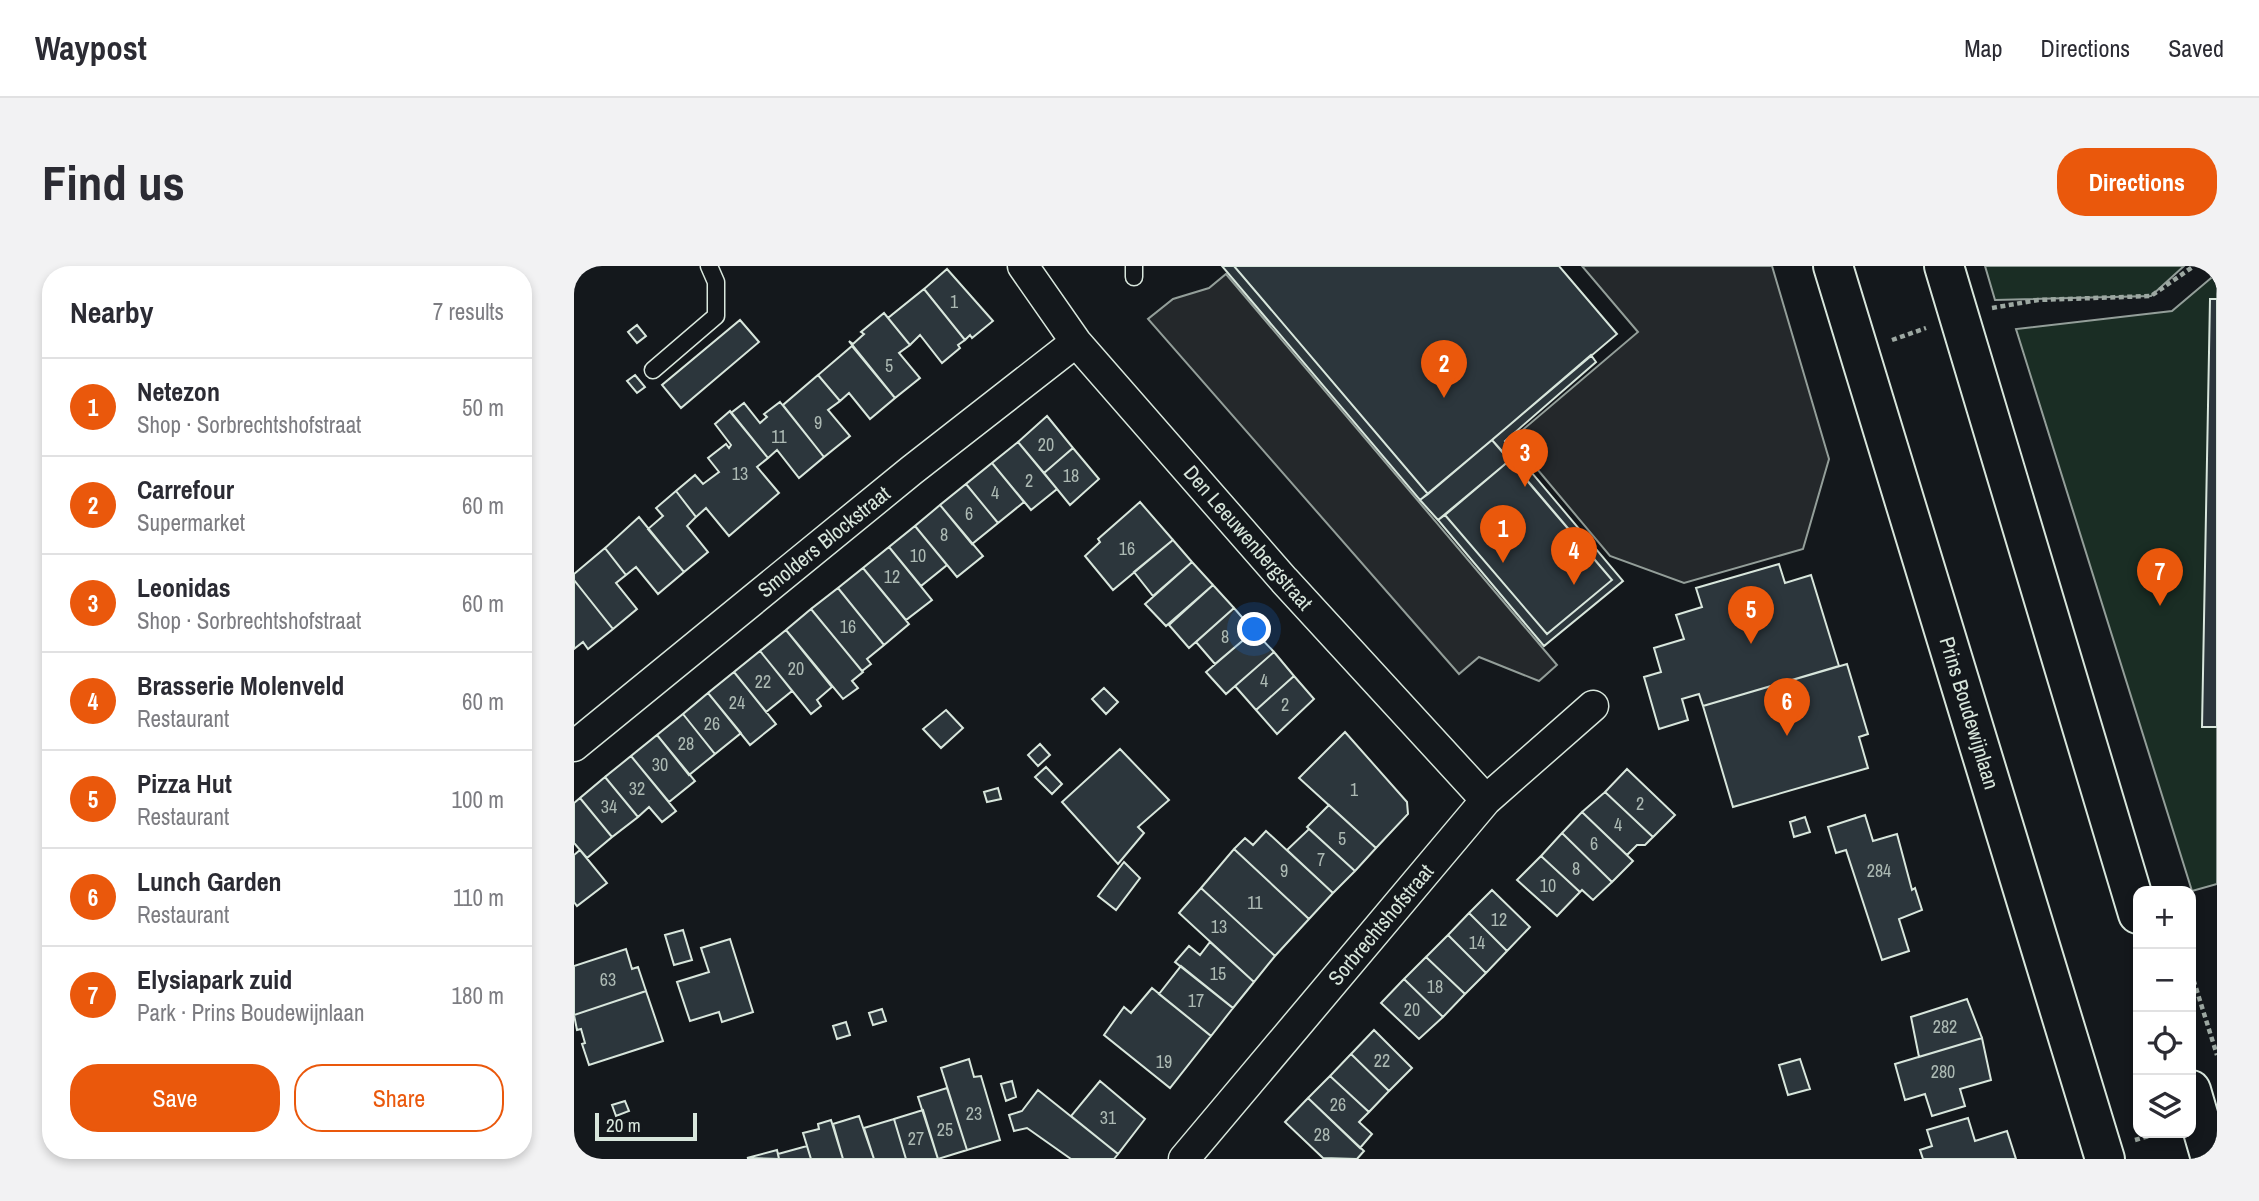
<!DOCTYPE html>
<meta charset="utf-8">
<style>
:root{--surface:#fff;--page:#f2f2f3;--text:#2b2b33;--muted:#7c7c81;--line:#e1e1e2;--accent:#ea580c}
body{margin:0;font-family:"Archivo Narrow",sans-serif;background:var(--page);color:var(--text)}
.controls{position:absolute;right:21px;bottom:21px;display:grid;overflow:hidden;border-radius:14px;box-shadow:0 4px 10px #0003}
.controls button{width:63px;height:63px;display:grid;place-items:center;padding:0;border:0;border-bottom:2px solid var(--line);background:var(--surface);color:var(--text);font:35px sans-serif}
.scale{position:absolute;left:21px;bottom:18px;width:102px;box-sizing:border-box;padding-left:7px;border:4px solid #d8e6dc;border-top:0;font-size:19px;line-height:24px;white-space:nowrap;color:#d8e6dc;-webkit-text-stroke:5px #14181c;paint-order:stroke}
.you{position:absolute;left:681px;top:364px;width:24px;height:24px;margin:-18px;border:5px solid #fff;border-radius:50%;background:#1a73e8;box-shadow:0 0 0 10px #1a73e833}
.badge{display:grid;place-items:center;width:46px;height:46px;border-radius:50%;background:var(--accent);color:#fff;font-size:23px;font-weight:700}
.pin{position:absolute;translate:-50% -58px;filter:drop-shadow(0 2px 4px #0008)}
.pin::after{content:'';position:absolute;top:37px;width:24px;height:21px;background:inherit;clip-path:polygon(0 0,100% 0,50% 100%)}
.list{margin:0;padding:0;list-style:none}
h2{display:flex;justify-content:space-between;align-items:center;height:91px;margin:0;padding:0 28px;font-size:30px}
h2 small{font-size:23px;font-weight:400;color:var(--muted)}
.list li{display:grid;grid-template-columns:46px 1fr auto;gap:21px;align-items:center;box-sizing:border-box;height:98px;padding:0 28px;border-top:2px solid var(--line)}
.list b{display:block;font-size:26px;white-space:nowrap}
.list p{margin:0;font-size:23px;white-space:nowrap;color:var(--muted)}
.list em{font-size:23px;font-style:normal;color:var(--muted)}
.actions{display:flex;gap:14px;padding:21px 28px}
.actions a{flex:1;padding:16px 0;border:2px solid var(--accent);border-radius:28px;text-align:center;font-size:24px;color:var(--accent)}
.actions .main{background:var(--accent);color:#fff}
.icon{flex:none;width:38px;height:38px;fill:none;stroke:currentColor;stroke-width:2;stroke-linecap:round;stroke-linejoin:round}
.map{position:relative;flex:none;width:1643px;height:893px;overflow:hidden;border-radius:28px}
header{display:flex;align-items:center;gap:42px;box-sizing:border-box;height:98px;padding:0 35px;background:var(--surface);border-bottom:2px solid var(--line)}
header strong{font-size:33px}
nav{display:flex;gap:38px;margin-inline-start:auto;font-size:24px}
.intro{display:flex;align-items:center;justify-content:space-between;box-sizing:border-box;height:168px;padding:0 42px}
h1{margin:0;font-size:49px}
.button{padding:18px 32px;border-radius:28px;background:var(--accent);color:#fff;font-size:24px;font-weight:700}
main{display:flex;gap:42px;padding:0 42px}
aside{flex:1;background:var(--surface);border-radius:28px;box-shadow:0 4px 10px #0003}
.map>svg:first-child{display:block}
.green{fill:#1a2d24;stroke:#939e99;stroke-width:2}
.parking{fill:#24282b;stroke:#939e99;stroke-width:2}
.building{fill:#2c363c;stroke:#d8e6dc;stroke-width:2}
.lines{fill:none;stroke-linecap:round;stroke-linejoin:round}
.lane-casing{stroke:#d8e6dc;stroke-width:19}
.street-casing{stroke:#d8e6dc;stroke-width:33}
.secondary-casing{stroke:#d8e6dc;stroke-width:42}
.path{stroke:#9da8a2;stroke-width:4.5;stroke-dasharray:5 3.5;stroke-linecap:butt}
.lane{stroke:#14181c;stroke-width:16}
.street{stroke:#14181c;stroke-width:30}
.secondary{stroke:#14181c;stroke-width:38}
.labels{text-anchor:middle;stroke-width:5;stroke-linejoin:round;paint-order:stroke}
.number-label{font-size:18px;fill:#adbab4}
.street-label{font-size:21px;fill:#d8e6dc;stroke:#14181c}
</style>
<header>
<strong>Waypost</strong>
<nav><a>Map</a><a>Directions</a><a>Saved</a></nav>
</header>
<div class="intro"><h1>Find us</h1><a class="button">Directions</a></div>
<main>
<aside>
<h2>Nearby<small>7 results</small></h2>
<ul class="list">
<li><span class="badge">1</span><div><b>Netezon</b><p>Shop · Sorbrechtshofstraat</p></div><em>50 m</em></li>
<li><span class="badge">2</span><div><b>Carrefour</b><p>Supermarket</p></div><em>60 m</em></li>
<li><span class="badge">3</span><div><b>Leonidas</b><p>Shop · Sorbrechtshofstraat</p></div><em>60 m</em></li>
<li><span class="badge">4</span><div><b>Brasserie Molenveld</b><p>Restaurant</p></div><em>60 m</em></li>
<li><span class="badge">5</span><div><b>Pizza Hut</b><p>Restaurant</p></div><em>100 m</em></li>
<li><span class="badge">6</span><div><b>Lunch Garden</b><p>Restaurant</p></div><em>110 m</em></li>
<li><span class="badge">7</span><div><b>Elysiapark zuid</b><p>Park · Prins Boudewijnlaan</p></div><em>180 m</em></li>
</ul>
<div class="actions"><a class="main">Save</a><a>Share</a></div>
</aside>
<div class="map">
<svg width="1643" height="893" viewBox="0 0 1643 893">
<rect width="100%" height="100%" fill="#14181c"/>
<!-- green -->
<path class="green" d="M 1411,0 L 1610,0 L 1577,30 L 1421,34 Z
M 1643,7 L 1643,618 L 1618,625 L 1442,63 L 1598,45 Z"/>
<!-- parking -->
<path class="parking" d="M 1008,0 L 1198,0 L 1255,193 L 1229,283 L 1110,317 L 1036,290 L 938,173 L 1064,66 Z
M 652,8 L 983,399 L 965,415 L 905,391 L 885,408 L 574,53 L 599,33 L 635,22 Z"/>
<!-- building -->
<path class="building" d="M 648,0 L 660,0 L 854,228 L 846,234 Z
M 660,0 L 985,0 L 1043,68 L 854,228 Z
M 373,3 L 419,55 L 398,72 L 396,69 L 391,74 L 350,23 Z
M 350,23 L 391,74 L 384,79 L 386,82 L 368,97 L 346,69 L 336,79 L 314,52 Z
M 1636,33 L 1643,33 L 1643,461 L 1628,461 Z
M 310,47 L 336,79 L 325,87 L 346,112 L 321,132 L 275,75 L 279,78 L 290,68 L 287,66 Z
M 166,54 L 185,76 L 107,142 L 88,119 Z
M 63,59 L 72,70 L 63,77 L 54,66 Z
M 278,80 L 321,132 L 296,153 L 275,127 L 266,135 L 244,109 Z
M 1017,89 L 1022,96 L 931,175 L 1049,315 L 970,380 L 864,254 L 871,249 L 973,368 L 1038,314 L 918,174 Z
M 61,109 L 71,121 L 63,127 L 53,115 Z
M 244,109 L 266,135 L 254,144 L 276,170 L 250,191 L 209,139 Z
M 206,136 L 250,191 L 225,212 L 203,184 L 194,192 L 157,147 L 170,137 L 186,157 L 193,151 L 190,148 Z
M 156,145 L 194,192 L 183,201 L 205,227 L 155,270 L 132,242 L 122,251 L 102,225 L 121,209 L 129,218 L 145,206 L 134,192 L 152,178 L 155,182 L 157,179 L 141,158 Z
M 473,150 L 499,182 L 470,207 L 444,176 Z
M 918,174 L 936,194 L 864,254 L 846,234 Z
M 444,176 L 483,223 L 457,244 L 418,197 Z
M 499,182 L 525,213 L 496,239 L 470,207 Z
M 936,194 L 1038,314 L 973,368 L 871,249 Z
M 418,197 L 450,236 L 424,257 L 392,218 Z
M 392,218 L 424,257 L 398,278 L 366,239 Z
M 102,225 L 122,251 L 113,260 L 134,286 L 110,306 L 74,263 L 89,250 L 82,242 Z
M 566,236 L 599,274 L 539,324 L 511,290 L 526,276 L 524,273 Z
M 366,239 L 409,290 L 383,311 L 341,260 Z
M 65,251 L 110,306 L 84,328 L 62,301 L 52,309 L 31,282 Z
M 341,260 L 373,299 L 347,320 L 315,281 Z
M 599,274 L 618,296 L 579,330 L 560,306 Z
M 315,281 L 358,334 L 332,354 L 289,302 Z
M 31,282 L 52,309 L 42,317 L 63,343 L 39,363 L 0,314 L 0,308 Z
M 618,296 L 639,319 L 592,360 L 571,338 Z
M 1205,298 L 1211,317 L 1237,309 L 1265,400 L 1129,440 L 1125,428 L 1108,433 L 1114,454 L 1085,463 L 1070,411 L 1087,406 L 1080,382 L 1110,373 L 1102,349 L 1128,341 L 1122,322 Z
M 289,302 L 335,358 L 310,379 L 264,322 Z
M 0,314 L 39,363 L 14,383 L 9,376 L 0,383 Z
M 639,319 L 660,342 L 615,382 L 595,359 Z
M 264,322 L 310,379 L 293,393 L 297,398 L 288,405 L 237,343 Z
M 660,342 L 680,365 L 641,398 L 622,376 Z
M 237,343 L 289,406 L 278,415 L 284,422 L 269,433 L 212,364 Z
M 212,364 L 258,421 L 243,434 L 247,440 L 237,448 L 186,385 Z
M 680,365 L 700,386 L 652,428 L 632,406 Z
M 186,385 L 218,425 L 192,446 L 160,406 Z
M 700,386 L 720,410 L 682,444 L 661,420 Z
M 1273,398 L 1294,468 L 1285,471 L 1294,502 L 1159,541 L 1129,440 Z
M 160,406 L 202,458 L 176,479 L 134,427 Z
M 720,410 L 740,433 L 703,468 L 682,444 Z
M 530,422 L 544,436 L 532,448 L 518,433 Z
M 134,427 L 167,467 L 141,488 L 109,448 Z
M 372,444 L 389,462 L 367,482 L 349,463 Z
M 109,448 L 141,488 L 115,509 L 83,469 Z
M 771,466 L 833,536 L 834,548 L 802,582 L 725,512 Z
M 83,469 L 121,515 L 95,536 L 57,490 Z
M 466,478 L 476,489 L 464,500 L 454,489 Z
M 546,483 L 595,534 L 564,561 L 570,567 L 544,598 L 488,536 Z
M 57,490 L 102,545 L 88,556 L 75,541 L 64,551 L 31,511 Z
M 472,501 L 488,518 L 478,528 L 461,511 Z
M 1053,503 L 1101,549 L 1079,571 L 1031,526 Z
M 31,511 L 64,551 L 38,571 L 6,532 Z
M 424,522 L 427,533 L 413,536 L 410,526 Z
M 1031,526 L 1079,571 L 1071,579 L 1063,579 L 1053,589 L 1008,546 Z
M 6,532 L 38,571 L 13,592 L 0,577 L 0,537 Z
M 755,539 L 802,582 L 781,605 L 733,561 Z
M 1008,546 L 1059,595 L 1038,616 L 988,567 Z
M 1291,549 L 1299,575 L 1323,568 L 1338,624 L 1341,622 L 1348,644 L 1325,653 L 1335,685 L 1308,694 L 1272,584 L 1262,587 L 1254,561 Z
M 1231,551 L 1236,566 L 1220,571 L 1216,556 Z
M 735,563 L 781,605 L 759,627 L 713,584 Z
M 692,565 L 759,627 L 735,653 L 660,583 L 671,572 L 679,579 Z
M 988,567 L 1038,616 L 1019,634 L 1008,624 L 1006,626 L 967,590 Z
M 660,583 L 735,653 L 701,690 L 627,622 Z
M 6,584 L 33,617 L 3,640 L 0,636 L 0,589 Z
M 967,590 L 1006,626 L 983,650 L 943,614 Z
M 550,596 L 566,612 L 542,644 L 524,630 Z
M 627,622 L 701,690 L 680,716 L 605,647 Z
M 918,624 L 956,661 L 933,685 L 895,647 Z
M 895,647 L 933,685 L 912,707 L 874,669 Z
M 109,664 L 118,694 L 100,699 L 91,669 Z
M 874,669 L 912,707 L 891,728 L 852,691 Z
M 156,673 L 179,746 L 148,756 L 145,746 L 116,755 L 103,716 L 135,706 L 127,682 Z
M 636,676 L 680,716 L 659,742 L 601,696 L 615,680 L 626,689 Z
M 52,683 L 58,703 L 64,701 L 72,725 L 0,749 L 0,700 Z
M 852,691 L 891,728 L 869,751 L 830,713 Z
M 607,700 L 659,742 L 637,770 L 585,728 Z
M 830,713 L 869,751 L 845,773 L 807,737 Z
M 578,722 L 637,770 L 596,822 L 530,769 L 550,741 L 557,747 Z
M 72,725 L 89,775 L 15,799 L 8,778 L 11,777 L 7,763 L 3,764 L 0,749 Z
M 1393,733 L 1408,772 L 1345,791 L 1337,751 Z
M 308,743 L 312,755 L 299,759 L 295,747 Z
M 272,756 L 276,769 L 263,773 L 259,760 Z
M 800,764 L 838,802 L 815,825 L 777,788 Z
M 1408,772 L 1417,814 L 1386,823 L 1391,840 L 1358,850 L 1351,828 L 1331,834 L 1321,798 Z
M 777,788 L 815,825 L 795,846 L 756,810 Z
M 395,793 L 400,811 L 407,810 L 426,874 L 393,884 L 367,802 Z
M 1226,793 L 1236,823 L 1214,829 L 1205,799 Z
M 756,810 L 795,846 L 785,856 L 798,868 L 786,882 L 734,832 Z
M 438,815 L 442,831 L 432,835 L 427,818 Z
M 526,815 L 571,853 L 544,888 L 497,850 Z
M 373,822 L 393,884 L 364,893 L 344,831 Z
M 464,824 L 544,888 L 540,893 L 497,893 L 453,862 L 440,865 L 435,849 L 448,845 Z
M 734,832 L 790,885 L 783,893 L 749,892 L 711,856 Z
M 51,835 L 55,845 L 42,850 L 38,839 Z
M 349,844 L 364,893 L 332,893 L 320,853 Z
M 285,850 L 300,893 L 269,893 L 259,858 Z
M 1394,852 L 1401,875 L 1433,865 L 1442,893 L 1349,893 L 1346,884 L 1358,880 L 1353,864 Z
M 320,853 L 332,893 L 300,893 L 290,862 Z
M 257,854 L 269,893 L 237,893 L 229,867 L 245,863 L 244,858 Z
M 233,880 L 237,893 L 205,893 L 204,888 Z
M 203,884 L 205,893 L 173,892 Z"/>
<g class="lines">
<!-- lane casing -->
<g class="lane-casing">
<path id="lane" d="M 560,0 L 560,11
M 79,104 L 142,50 L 142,16 L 135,0"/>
</g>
<!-- street casing -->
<g class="street-casing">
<path id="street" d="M 449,0 L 502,76 L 710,314 L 912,534
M 0,480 L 338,204 L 502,76
M 610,893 L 912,534 L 1019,440"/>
</g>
<!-- secondary casing -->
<g class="secondary-casing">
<path id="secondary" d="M 1259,0 L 1531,893
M 1370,0 L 1564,648
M 1617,824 L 1637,893"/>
</g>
<!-- path -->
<path class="path" d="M 1418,42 L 1464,34 L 1577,30 L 1620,0
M 1318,74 L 1352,62
M 1617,706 L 1643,789
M 1561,874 L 1586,867"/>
<!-- lane -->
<use href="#lane" class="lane"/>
<!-- street -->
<use href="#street" class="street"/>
<!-- secondary -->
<use href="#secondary" class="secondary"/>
</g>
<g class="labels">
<!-- number labels -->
<g class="number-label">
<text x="380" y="42">1</text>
<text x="315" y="106">5</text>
<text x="244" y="163">9</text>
<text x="205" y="177">11</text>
<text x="472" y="185">20</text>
<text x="166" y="214">13</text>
<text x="497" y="216">18</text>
<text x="455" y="221">2</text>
<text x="421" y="233">4</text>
<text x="395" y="254">6</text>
<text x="370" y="275">8</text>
<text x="553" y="289">16</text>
<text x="344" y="296">10</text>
<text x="318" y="317">12</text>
<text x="274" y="367">16</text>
<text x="651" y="377">8</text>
<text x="222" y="409">20</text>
<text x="690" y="421">4</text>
<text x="189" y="422">22</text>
<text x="163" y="443">24</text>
<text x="711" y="445">2</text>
<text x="138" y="464">26</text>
<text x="112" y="484">28</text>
<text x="86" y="505">30</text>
<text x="63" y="529">32</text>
<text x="780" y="530">1</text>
<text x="1066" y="544">2</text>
<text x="35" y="547">34</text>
<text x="1044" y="565">4</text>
<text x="768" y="579">5</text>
<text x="1020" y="584">6</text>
<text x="747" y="600">7</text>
<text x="1002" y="609">8</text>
<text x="710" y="611">9</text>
<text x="1305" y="611">284</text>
<text x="974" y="626">10</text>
<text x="681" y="643">11</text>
<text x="925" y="660">12</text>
<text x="645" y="667">13</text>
<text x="903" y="683">14</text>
<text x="644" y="714">15</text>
<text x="34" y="720">63</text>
<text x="861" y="727">18</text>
<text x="622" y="741">17</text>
<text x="838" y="750">20</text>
<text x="1371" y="767">282</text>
<text x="808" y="801">22</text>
<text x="590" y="802">19</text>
<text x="1369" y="812">280</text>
<text x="764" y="845">26</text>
<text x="400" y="854">23</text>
<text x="534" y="858">31</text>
<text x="371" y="870">25</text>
<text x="748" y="875">28</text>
<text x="342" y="879">27</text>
</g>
<!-- street labels -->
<g class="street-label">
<text transform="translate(674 272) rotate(49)" y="7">Den Leeuwenbergstraat</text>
<text transform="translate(250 276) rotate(-39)" y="7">Smolders Blockstraat</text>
<text transform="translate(1395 447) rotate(73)" y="7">Prins Boudewijnlaan</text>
<text transform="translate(807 659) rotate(-50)" y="7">Sorbrechtshofstraat</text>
</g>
</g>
</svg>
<div class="controls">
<button>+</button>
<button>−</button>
<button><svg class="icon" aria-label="locate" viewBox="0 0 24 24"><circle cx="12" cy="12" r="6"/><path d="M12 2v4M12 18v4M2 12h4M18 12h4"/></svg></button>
<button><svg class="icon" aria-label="layers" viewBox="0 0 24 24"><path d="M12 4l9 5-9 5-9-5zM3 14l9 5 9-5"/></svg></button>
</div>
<div class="scale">20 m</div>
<div class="you"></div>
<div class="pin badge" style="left:929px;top:297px">1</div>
<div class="pin badge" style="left:870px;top:132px">2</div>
<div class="pin badge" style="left:951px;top:221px">3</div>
<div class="pin badge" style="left:1000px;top:319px">4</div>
<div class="pin badge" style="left:1177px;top:378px">5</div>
<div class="pin badge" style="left:1213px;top:470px">6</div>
<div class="pin badge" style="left:1586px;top:340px">7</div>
</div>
</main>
